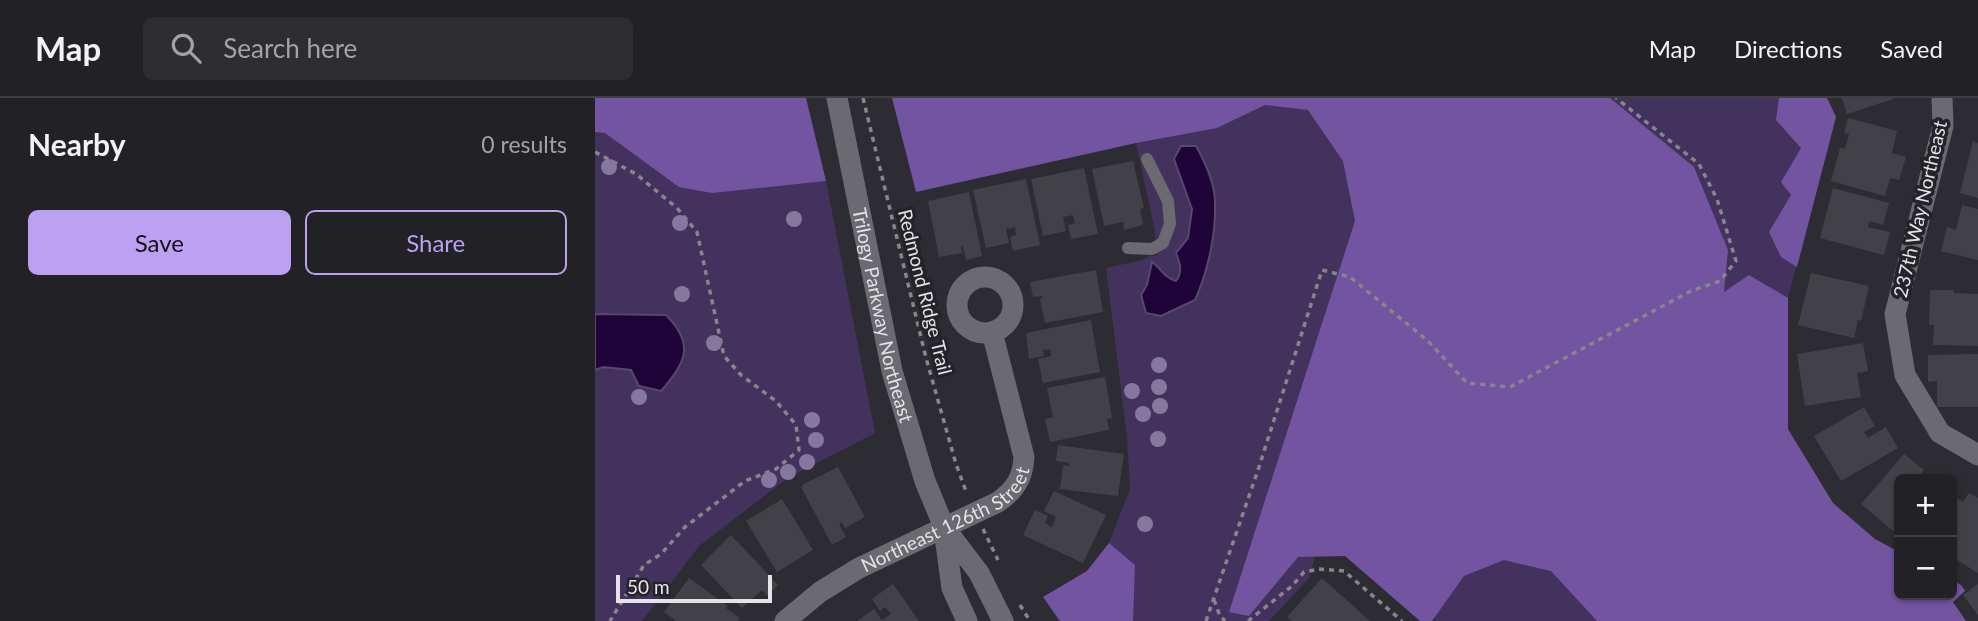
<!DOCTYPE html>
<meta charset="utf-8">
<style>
:root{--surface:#222126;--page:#2e2e32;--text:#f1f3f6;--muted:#a2a3a7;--line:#3f3e43;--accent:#bca0f2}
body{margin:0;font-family:Lato,sans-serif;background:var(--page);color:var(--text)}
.controls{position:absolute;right:21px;bottom:21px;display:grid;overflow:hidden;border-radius:10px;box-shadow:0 2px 5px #0004}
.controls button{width:63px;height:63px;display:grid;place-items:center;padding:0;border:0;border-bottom:2px solid var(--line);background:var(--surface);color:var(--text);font:35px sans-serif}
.scale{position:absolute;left:21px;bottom:18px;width:156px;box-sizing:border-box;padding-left:7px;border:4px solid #e4e3e7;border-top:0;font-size:19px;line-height:24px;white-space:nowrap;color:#e4e3e7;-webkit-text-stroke:5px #252329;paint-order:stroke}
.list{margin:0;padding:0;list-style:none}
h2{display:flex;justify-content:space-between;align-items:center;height:91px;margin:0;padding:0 28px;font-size:30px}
h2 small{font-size:23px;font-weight:400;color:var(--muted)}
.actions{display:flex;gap:14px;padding:21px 28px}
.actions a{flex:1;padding:16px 0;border:2px solid var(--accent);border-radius:10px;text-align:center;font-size:24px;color:var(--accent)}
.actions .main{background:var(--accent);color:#111}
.icon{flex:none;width:38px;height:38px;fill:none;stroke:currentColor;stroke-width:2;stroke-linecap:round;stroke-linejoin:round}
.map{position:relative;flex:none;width:1383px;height:523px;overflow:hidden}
header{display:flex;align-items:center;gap:42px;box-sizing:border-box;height:98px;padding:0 35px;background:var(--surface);border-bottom:2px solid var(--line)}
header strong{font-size:33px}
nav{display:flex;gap:38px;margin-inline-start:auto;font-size:24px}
.search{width:490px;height:63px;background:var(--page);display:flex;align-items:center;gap:18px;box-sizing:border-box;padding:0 24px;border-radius:10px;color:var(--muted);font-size:26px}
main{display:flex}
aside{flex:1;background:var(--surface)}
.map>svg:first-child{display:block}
.green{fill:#43325e}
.forest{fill:#7254a0}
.water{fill:#1e0439;stroke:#59476d;stroke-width:2}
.building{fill:#434148}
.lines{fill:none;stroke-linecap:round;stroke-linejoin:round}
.path{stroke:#87868b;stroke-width:3.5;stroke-dasharray:5 5;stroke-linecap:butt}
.service{stroke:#6c6a71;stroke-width:12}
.minor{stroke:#6c6a71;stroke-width:21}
.tertiary{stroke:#6c6a71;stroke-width:21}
.tree{fill:#85789e}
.labels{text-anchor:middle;stroke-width:7;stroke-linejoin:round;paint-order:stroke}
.street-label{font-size:19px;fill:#e4e3e7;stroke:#252329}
</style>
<header>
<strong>Map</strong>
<div class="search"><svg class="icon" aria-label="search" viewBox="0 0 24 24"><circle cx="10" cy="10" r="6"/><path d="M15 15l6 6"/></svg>Search here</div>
<nav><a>Map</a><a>Directions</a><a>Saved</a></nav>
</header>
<main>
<aside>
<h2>Nearby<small>0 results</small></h2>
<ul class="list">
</ul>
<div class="actions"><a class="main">Save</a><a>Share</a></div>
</aside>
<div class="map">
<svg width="1383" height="523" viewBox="0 0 1383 523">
<rect width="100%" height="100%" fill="#2e2c33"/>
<!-- green -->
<path class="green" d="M 91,0 L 231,83 L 280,335 L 193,380 L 104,448 L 47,523 L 0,523 L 0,11 Z
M 564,0 L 800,0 L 766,291 L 714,480 L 674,523 L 464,523 L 448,499 L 492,473 L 514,445 L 535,391 L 532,340 L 511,170 L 548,162 L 554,158 L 562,158 L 560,133 L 541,45 L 523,10 Z
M 938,0 L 1232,0 L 1241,19 L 1193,200 L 1103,262 Z
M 925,436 L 1038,523 L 840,523 L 835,497 Z"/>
<!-- forest -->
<path class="forest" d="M 0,0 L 211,0 L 231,83 L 117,95 L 84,89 L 10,35 L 0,34 Z
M 297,0 L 1015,0 L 1099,69 L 1133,152 L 1129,194 L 1154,177 L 1193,200 L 1193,331 L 1238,405 L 1280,441 L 1304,454 L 1304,497 L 1357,497 L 1357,482 L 1366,487 L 1370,493 L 1358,504 L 1371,523 L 1002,523 L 956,473 L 909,462 L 869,478 L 837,523 L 825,523 L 750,458 L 703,459 L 654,518 L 634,514 L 760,123 L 748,63 L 713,12 L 670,7 L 622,30 L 541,45 L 321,94 Z
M 1184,0 L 1232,0 L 1241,19 L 1202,169 L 1186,159 L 1174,134 L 1196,97 L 1186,84 L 1206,50 L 1181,22 Z
M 514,445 L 540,467 L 538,523 L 465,523 L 448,499 L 492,473 Z"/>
<!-- water -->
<path class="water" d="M 586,48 L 601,48 C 610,64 620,86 620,105 C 621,137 613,173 600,202 L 566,218 L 551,215 L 546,197 L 552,187 L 557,164 C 567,171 569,180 581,183 C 588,174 585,165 581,155 L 593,140 L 597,111 L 579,61 Z
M 0,216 L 71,217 C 100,246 91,265 66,293 L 44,288 L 36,272 L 8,269 L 0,272 Z"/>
<!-- building -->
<path class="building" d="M 1247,0 L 1298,0 L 1298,1 L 1252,16 Z
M 1253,20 L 1302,33 L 1297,55 L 1311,59 L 1304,82 L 1295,80 L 1290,98 L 1236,83 L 1245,50 L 1250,51 L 1254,36 L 1249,35 Z
M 1378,43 L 1383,45 L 1383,100 L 1365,95 Z
M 538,63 L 549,110 L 545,111 L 548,127 L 529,132 L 528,124 L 509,128 L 497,71 Z
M 489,70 L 503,136 L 476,141 L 473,127 L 480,125 L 478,117 L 468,119 L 471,133 L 448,138 L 436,81 Z
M 431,81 L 445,147 L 418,153 L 415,139 L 421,137 L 420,129 L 411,131 L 414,145 L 391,150 L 378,92 Z
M 1238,90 L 1294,105 L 1288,127 L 1274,123 L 1273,129 L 1295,134 L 1289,157 L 1225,140 Z
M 374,94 L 387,158 L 371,162 L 368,148 L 366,149 L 367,155 L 344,159 L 333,103 Z
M 1367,107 L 1383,111 L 1383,162 L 1346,153 L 1352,129 L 1361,132 Z
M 501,172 L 508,214 L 450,225 L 445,201 L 448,200 L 447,198 L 438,199 L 435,184 Z
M 1216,175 L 1274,188 L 1266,223 L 1263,222 L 1259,240 L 1203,227 Z
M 1335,192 L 1359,192 L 1359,195 L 1383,196 L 1383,248 L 1338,247 L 1339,227 L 1334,227 Z
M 496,222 L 505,274 L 448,285 L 443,261 L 456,258 L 455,251 L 448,252 L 449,258 L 434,261 L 431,235 Z
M 1268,245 L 1273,273 L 1262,275 L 1266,299 L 1210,308 L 1202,256 Z
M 1383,256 L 1383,309 L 1342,309 L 1342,283 L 1333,284 L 1333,257 Z
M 510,279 L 517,320 L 512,321 L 514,332 L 455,344 L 450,321 L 458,319 L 452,290 Z
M 1269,309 L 1280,328 L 1269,334 L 1273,340 L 1291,329 L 1303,350 L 1246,383 L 1219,338 Z
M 463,347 L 529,356 L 523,398 L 465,391 L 468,367 L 474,368 L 474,365 L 461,363 Z
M 1309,356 L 1329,372 L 1324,378 L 1327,381 L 1304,381 L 1304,438 L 1266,406 Z
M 243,369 L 270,419 L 250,430 L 247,424 L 244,426 L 251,439 L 237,447 L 206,389 L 208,388 L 207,387 Z
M 459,393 L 511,417 L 488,465 L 428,437 L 440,412 L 453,418 L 450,425 L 457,429 L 461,419 L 449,413 Z
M 1374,395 L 1383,400 L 1383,475 L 1357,459 L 1357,397 L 1368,404 Z
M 187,401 L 218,452 L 182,474 L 151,423 Z
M 136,437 L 183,487 L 172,498 L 167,492 L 147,510 L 106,467 Z
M 94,480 L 133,508 L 131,510 L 145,520 L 143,523 L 81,523 L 69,514 Z
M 727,480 L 775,523 L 696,523 L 692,519 Z
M 298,486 L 324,523 L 262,523 L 279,511 L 287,522 L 296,516 L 290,509 L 285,513 L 277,501 Z
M 1383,486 L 1383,517 L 1368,497 Z"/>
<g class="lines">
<!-- path -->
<path class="path" d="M 268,0 L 331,260 L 361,366 L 372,396
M 0,54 L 41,76 L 82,110 L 102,134 L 129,258 L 146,277 L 181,303 L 201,327 L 204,352 L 181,371 L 150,383 L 90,429 L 66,456 L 49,467 L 15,523
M 388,431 L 403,462
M 619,502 L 625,518 L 630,523
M 425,507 L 435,523
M 611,523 L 663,372 L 727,172 L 755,179 L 833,243 L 872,285 L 915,289 L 1096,193 L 1125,183 L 1141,163 L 1122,101 L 1104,66 L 1021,0
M 653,523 L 697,488 L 709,474 L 724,471 L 749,473 L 807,523"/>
<!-- service -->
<path class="service" d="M 533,150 L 557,151 L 568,145 L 575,126 L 573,103 L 552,61"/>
<!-- minor -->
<g class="minor">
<path d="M 1347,0 L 1348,28 L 1300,216 L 1310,277 L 1345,335 L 1383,357"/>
<circle cx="390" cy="207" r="28"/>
<path id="s1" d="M 190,523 L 225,494 L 264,470 L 403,404 C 420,392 428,380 429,359 L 397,234"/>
</g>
<!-- tertiary -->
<g class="tertiary">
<path id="s2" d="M 242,0 L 297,273 L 330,383 L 349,429 L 384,475 L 408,523"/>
<path d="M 349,431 L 357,490 L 372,523"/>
</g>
</g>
<!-- trees -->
<g class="tree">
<circle cx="14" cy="69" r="8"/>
<circle cx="199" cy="121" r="8"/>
<circle cx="85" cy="125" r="8"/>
<circle cx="87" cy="196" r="8"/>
<circle cx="119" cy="245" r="8"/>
<circle cx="564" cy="267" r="8"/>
<circle cx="564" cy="289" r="8"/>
<circle cx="537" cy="293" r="8"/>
<circle cx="44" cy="299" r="8"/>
<circle cx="565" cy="308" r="8"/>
<circle cx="548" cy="316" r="8"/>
<circle cx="217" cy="322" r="8"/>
<circle cx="563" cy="341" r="8"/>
<circle cx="221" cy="342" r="8"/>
<circle cx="212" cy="364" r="8"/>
<circle cx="193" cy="374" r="8"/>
<circle cx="174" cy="382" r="8"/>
<circle cx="550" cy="426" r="8"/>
</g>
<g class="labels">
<!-- street labels -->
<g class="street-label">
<text transform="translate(1325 111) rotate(-77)" y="7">237th Way Northeast</text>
<text transform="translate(330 194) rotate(76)" y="7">Redmond Ridge Trail</text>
<text dy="7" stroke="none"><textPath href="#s2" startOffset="222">Trilogy Parkway Northeast</textPath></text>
<text dy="7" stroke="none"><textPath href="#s1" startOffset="192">Northeast 126th Street</textPath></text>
</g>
</g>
</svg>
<div class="controls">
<button>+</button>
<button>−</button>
</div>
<div class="scale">50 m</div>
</div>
</main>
